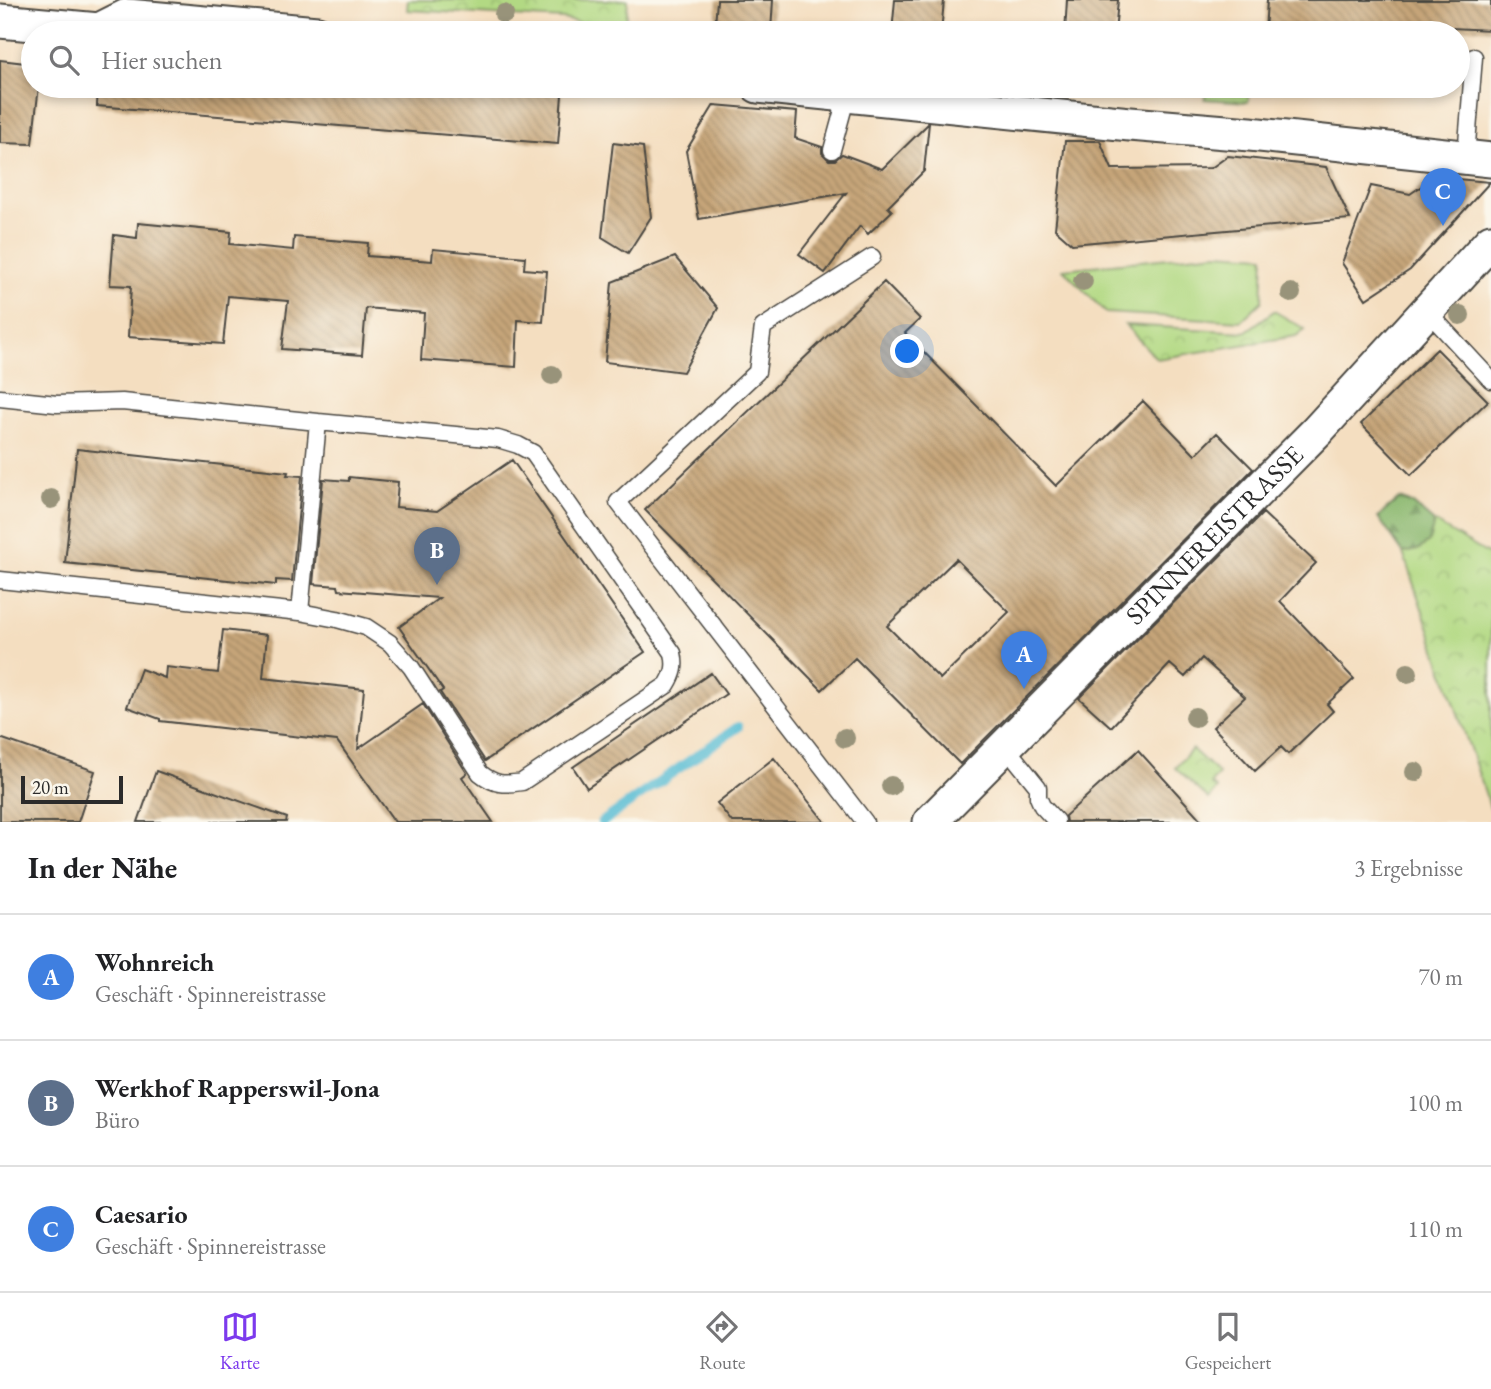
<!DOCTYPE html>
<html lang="de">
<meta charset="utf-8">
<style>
:root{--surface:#fff;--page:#f6f6f6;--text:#202124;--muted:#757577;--line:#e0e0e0;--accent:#7c3aed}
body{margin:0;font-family:"EB Garamond",serif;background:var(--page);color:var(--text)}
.scale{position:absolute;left:21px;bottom:18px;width:102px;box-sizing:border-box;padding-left:7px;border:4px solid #2b2b2b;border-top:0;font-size:19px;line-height:24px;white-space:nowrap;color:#2b2b2b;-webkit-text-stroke:5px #fbf7ec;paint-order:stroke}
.you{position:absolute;left:908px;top:352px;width:24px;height:24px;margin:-18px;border:5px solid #fff;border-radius:50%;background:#1a73e8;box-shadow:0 0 0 10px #1a73e833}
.badge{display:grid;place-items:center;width:46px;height:46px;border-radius:50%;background:var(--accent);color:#fff;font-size:23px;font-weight:700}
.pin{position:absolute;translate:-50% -58px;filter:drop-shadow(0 2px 4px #0008)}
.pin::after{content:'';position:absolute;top:37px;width:24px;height:21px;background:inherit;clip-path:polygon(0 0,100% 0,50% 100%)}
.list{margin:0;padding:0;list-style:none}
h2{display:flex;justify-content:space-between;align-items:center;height:91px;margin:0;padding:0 28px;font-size:30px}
h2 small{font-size:23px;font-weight:400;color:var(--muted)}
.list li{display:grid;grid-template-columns:46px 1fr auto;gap:21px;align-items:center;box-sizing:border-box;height:126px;padding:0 28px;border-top:2px solid var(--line)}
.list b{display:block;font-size:26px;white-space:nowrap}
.list p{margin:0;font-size:23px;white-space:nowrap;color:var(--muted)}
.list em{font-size:23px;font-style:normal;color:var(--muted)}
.icon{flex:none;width:38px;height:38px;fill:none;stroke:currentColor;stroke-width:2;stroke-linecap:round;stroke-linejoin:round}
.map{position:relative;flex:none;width:1491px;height:822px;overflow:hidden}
.search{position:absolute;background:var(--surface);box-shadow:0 4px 10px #0003;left:21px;right:21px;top:21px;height:77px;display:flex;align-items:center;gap:18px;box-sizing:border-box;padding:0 24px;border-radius:38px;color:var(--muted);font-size:26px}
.sheet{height:469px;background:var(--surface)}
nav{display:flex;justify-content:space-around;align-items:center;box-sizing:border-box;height:98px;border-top:2px solid var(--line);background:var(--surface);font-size:19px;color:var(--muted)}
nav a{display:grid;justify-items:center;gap:4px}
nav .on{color:var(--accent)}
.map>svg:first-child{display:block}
.green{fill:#b2d983;stroke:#6e8257;stroke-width:2}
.forest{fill:url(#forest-firs);stroke:#5c724e;stroke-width:2}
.park{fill:url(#park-crowns);stroke:#6e8257;stroke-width:2}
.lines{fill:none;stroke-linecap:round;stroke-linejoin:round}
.stream{stroke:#55bbd3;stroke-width:10}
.building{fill:url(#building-back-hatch);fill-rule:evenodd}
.service-casing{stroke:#494641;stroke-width:19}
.minor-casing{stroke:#494641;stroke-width:37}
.service{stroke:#fff;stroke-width:16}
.minor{stroke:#fff;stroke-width:33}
.tree{fill:#98937a}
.labels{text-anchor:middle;stroke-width:6;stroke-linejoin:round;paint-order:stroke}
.street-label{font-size:26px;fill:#2b2b2b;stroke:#fbf7ec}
</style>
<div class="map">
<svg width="1491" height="822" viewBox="0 0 1491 822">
<defs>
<pattern id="forest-firs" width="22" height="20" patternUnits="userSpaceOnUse" patternTransform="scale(1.75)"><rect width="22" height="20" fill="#8db971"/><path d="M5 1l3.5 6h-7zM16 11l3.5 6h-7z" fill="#73975d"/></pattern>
<pattern id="park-crowns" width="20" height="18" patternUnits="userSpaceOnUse" patternTransform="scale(1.75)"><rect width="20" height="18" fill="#b2d983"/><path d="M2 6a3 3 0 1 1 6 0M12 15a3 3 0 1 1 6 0" fill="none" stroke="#99ba71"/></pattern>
<pattern id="building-back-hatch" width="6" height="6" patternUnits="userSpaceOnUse" patternTransform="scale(1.75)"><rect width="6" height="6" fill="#c6a579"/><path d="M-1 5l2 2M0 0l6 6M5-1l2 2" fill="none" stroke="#a18763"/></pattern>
</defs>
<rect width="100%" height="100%" fill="#fbf7ec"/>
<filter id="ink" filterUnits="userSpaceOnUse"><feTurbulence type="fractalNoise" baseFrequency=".0143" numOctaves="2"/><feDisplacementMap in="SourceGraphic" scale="14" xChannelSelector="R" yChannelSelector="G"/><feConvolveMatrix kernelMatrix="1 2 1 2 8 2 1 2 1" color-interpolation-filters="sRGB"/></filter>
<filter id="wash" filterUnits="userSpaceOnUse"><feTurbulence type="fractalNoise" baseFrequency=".00686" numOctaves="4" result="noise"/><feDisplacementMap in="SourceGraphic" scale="28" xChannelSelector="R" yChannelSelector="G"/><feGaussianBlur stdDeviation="1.57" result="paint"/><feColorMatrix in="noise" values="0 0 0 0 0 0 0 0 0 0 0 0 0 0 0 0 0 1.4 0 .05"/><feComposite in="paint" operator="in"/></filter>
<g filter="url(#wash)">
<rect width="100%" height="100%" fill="#f4dec0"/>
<!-- green -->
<path class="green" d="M 1217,253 L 1264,256 L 1262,301 L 1241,321 L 1106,313 L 1063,269 Z"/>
<!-- forest -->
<path class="forest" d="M 1399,499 L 1413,504 L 1434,522 L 1429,542 L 1418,550 L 1403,553 L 1378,517 Z"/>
<!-- park -->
<path class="park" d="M 408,0 L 628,0 L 625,33 L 563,19 L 407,10 Z
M 1206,86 L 1250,86 L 1248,102 L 1205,99 Z
M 1274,311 L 1305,329 L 1296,336 L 1157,359 L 1125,325 L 1245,332 Z
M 1434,522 L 1491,556 L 1491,810 L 1403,553 L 1418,550 L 1429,542 Z
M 1192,749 L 1219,774 L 1211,784 L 1217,789 L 1209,799 L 1175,768 Z"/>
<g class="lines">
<!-- stream -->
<path class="stream" d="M 602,822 L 738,727"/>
</g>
<g id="blocks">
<!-- building -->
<path class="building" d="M 717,0 L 773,0 L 771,31 L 715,26 Z
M 895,0 L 944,0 L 941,33 L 892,33 Z
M 1067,0 L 1118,0 L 1115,33 L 1065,33 Z
M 1267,0 L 1491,0 L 1491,30 L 1431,27 L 1430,33 L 1265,33 Z
M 0,60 L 33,64 L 33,86 L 39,86 L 32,144 L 0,143 Z
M 98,86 L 539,86 L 538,92 L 562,95 L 558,144 L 97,106 Z
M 714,105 L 797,112 L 795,138 L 822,147 L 822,153 L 829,160 L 835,160 L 842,154 L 882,169 L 929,123 L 924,171 L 888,207 L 892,211 L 868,234 L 860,226 L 825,273 L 799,254 L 846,193 L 699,219 L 686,151 Z
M 1065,141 L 1100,141 L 1112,169 L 1211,168 L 1228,156 L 1326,167 L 1350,219 L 1072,244 L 1055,229 Z
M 613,143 L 643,147 L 651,217 L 628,253 L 602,237 Z
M 1435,177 L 1490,182 L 1410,270 L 1366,299 L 1342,263 L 1371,186 L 1410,194 Z
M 138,223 L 231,232 L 230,244 L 293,250 L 294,237 L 368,243 L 367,256 L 432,261 L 433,249 L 525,257 L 524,269 L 547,271 L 543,322 L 518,320 L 516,367 L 421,360 L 424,313 L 366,308 L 362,355 L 282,349 L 288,301 L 228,296 L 223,344 L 128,337 L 131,286 L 110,285 L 114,235 L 137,238 Z
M 675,257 L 718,308 L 683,372 L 605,362 L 612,282 Z
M 884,282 L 920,319 L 905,333 L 1056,486 L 1143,401 L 1195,455 L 1217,433 L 1253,469 L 960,764 L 855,658 L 822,690 L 645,510 ZM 956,559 L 1009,612 L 940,679 L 887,626 Z
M 1437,349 L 1488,401 L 1411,475 L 1361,424 Z
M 77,449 L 288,472 L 287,475 L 302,476 L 292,581 L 276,580 L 276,585 L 65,563 Z
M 512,460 L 645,652 L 485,761 L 440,692 L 443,690 L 399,627 L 439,598 L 339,590 L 338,586 L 313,584 L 323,479 L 349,481 L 349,477 L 398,482 L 396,507 L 437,511 Z
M 1263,513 L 1316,563 L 1280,601 L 1354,679 L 1327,704 L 1333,711 L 1288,754 L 1281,747 L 1255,771 L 1213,727 L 1245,697 L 1202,658 L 1185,677 L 1170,664 L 1111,727 L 1079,698 Z
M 223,630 L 267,635 L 263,678 L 364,689 L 358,749 L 423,704 L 467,773 L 462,777 L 493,822 L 395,822 L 337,741 L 160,721 L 160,719 L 127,707 L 141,669 L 165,678 L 166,667 L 218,673 Z
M 711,673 L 726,694 L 587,788 L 573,767 Z
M 0,738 L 95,771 L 78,822 L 0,822 Z
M 1138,750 L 1203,822 L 1066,822 L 1065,816 Z
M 774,758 L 825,822 L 732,822 L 717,803 Z
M 156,771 L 287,818 L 286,822 L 138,822 Z"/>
</g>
</g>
<g filter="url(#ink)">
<use href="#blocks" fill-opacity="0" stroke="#494641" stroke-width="2"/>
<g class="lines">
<!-- service casing -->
<g class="service-casing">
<path id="service" d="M 832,150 L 847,95
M 1466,156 L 1474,57
M 1427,311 L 1491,380
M 0,398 L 57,404 L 122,402 L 318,422 L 300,612
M 0,580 L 300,612 L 337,619 L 366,627 L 390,643 L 411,667 L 480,773 C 495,785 504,785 522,782 L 667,685 C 674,674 676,666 673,653 L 533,453 L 518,445 L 498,439 L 318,422
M 1005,746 L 1038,787 L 1038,797 L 1042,806 L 1056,821
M 865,822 L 618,502 L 757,372 L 763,327 L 872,257"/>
</g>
<!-- minor casing -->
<g class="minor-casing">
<g id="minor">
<path d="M 0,21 L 99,30 L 127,16 L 317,33"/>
<path d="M 758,86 L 1130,124 L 1250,134 L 1491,160"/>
<path id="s1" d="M 930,822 L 1317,431 L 1491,241"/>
</g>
</g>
<!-- service -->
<use href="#service" class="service"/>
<!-- minor -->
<use href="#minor" class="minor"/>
</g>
<!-- trees -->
<g class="tree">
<circle cx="504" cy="14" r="10"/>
<circle cx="1083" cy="281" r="10"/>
<circle cx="1291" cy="293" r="10"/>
<circle cx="1460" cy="315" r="10"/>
<circle cx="552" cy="375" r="10"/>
<circle cx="51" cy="499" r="10"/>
<circle cx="1408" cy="673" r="10"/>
<circle cx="1195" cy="717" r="10"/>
<circle cx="845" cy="738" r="10"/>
<circle cx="1415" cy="772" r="10"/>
<circle cx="891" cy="786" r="10"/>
</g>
</g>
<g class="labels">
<!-- street labels -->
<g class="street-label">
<text dy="9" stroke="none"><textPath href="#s1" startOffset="404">SPINNEREISTRASSE</textPath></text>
</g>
</g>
</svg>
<div class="scale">20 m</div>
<div class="you"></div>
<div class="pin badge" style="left:1024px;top:689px;background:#3f7fe0">A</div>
<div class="pin badge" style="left:437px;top:585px;background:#5c6f8a">B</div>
<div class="pin badge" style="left:1443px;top:226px;background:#3f7fe0">C</div>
<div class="search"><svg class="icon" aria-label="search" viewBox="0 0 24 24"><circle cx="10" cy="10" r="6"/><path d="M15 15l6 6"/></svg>Hier suchen</div>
</div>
<section class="sheet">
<h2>In der Nähe<small>3 Ergebnisse</small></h2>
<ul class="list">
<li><span class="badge" style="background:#3f7fe0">A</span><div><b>Wohnreich</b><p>Geschäft · Spinnereistrasse</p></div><em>70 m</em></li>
<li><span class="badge" style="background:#5c6f8a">B</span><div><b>Werkhof Rapperswil-Jona</b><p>Büro</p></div><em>100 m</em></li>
<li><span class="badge" style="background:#3f7fe0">C</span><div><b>Caesario</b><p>Geschäft · Spinnereistrasse</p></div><em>110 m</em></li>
</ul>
</section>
<nav>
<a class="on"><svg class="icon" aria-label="map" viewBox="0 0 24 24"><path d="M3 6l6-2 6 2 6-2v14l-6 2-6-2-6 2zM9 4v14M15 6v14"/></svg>Karte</a>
<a><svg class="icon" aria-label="directions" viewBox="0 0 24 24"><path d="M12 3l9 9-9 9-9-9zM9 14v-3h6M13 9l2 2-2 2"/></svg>Route</a>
<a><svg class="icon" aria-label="saved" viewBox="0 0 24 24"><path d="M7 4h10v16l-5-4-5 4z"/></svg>Gespeichert</a>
</nav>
